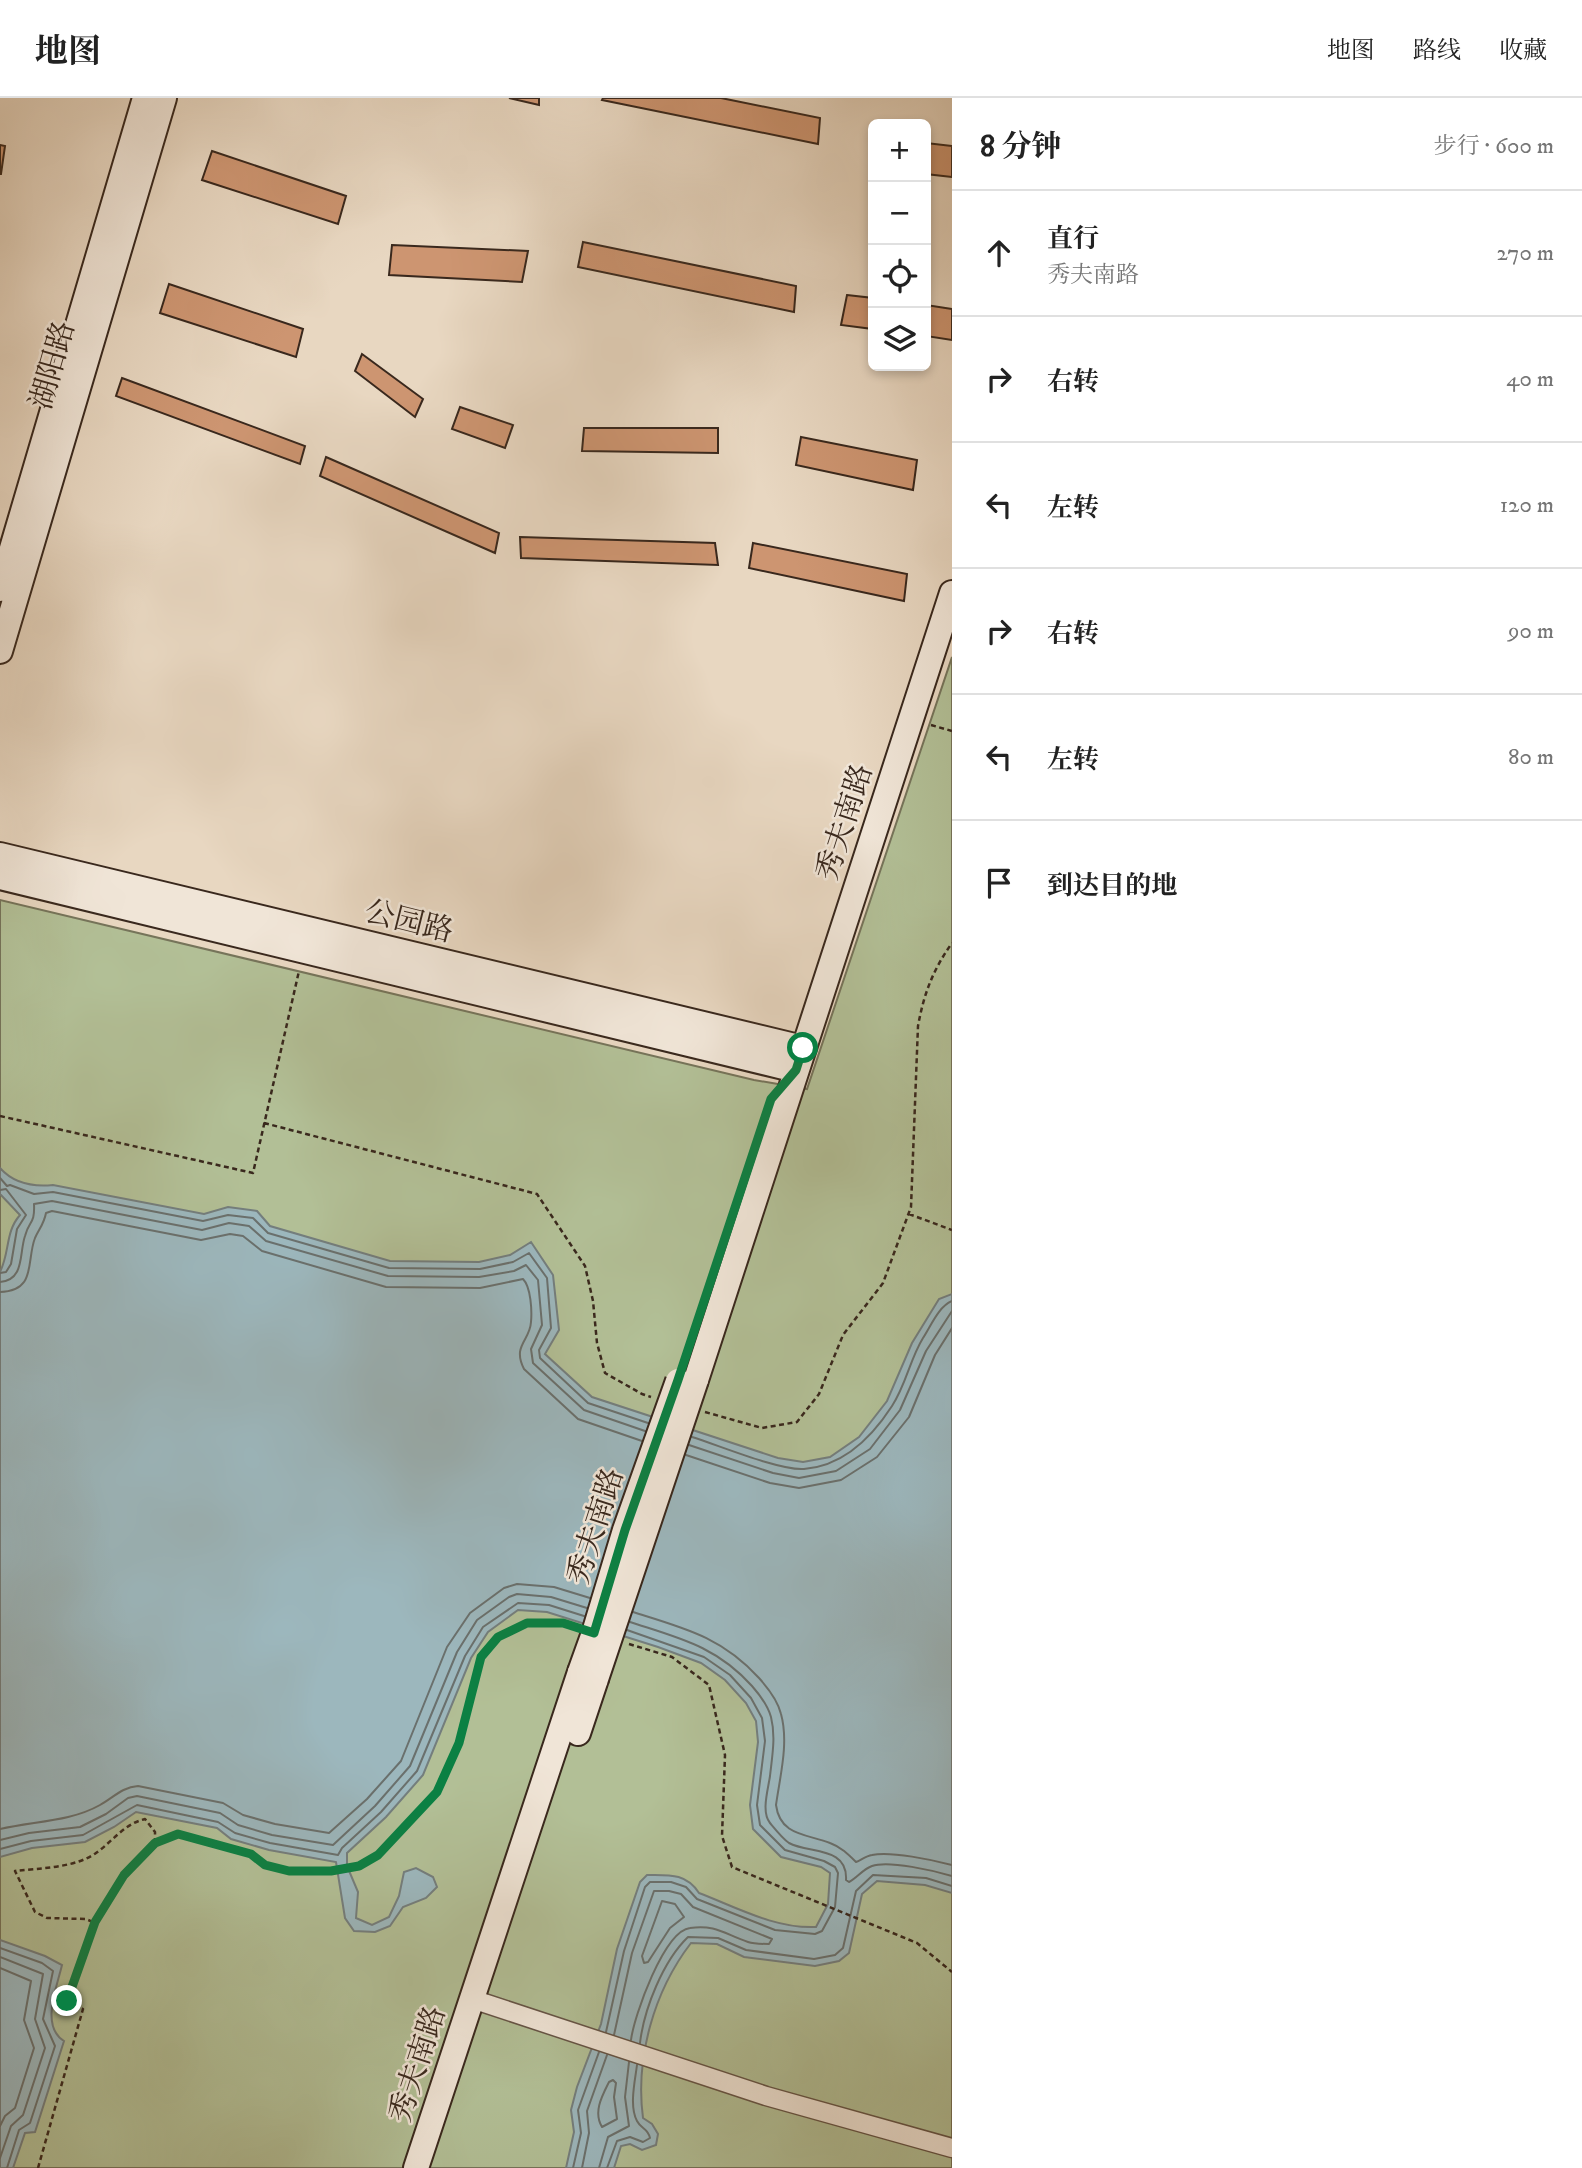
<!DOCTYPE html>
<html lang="zh">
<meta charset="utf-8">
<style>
:root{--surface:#fff;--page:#f6f6f6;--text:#222;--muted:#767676;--line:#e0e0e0}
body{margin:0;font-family:"IM FELL DW Pica","Noto Serif SC",serif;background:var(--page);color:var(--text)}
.controls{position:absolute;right:21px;top:21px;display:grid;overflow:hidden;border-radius:10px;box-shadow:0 4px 10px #0003}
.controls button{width:63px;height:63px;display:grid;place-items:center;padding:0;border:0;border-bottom:2px solid var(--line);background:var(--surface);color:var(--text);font:35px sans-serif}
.stop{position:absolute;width:21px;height:21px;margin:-16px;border:5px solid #0b8043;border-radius:50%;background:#fff}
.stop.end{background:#0b8043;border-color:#fff;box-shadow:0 2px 7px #0008}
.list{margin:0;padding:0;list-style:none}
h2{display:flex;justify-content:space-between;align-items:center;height:91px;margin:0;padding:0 28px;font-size:30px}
h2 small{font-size:23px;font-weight:400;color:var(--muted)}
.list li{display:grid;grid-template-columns:46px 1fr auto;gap:21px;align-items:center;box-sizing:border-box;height:126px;padding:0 28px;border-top:2px solid var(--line)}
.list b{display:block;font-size:26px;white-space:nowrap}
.list p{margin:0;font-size:23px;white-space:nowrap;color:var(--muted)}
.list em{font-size:23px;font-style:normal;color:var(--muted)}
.icon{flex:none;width:38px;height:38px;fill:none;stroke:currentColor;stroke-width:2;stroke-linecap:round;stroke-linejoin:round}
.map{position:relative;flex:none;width:952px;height:2070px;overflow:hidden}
header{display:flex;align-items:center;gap:42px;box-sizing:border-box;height:98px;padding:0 35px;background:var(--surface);border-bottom:2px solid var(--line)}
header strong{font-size:33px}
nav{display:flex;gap:38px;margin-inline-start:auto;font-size:24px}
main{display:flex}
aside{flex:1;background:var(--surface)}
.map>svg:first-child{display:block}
.green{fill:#b2bf96;stroke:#76745a;stroke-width:2}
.water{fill:#9cb7bd;stroke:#747e7d;stroke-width:2}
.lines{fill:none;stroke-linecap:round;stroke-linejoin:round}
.shore{stroke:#6a706d;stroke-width:2}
.building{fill:#cd9571;stroke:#39281d;stroke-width:2}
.street-casing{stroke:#655446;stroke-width:21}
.secondary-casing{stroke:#39281d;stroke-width:28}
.path{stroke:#39281d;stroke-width:2.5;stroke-dasharray:5 3.5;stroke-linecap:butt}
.street{stroke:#f0e5d7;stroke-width:18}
.secondary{stroke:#f0e5d7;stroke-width:24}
.secondary-bridge-casing{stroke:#39281d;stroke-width:28;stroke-linecap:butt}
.secondary-bridge{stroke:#f0e5d7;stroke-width:24}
.route{stroke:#0b8043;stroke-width:9}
.labels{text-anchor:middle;stroke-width:5;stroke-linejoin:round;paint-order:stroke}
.street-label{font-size:30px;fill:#39281d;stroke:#f0e5d7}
</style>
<header>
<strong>地图</strong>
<nav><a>地图</a><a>路线</a><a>收藏</a></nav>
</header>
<main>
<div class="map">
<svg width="952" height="2070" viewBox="0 0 952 2070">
<rect width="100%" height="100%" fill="#e8d7c1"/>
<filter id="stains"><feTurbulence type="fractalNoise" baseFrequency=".00286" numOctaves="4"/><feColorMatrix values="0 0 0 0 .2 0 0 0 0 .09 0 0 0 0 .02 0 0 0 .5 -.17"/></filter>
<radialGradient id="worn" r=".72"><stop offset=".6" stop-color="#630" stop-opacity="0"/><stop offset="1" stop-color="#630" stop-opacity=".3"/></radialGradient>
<!-- green -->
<path class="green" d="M 952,559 L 952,2070 L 0,2070 L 0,802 L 754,982 L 807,991 Z"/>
<!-- water -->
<path class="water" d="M 0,1070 C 14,1086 33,1089 53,1087 L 204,1116 L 228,1109 L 257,1113 L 270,1128 L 390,1163 L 479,1164 L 510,1157 L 531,1144 L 553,1177 L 559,1232 L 545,1256 L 592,1299 L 778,1360 L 803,1364 L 830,1359 L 859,1339 L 887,1303 L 912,1245 L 939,1201 L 952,1196 L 952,1795 L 925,1787 L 877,1783 L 862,1796 L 849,1855 L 839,1863 L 815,1868 L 744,1859 L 717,1846 L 691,1845 C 654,1893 635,1960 643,2020 L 652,2026 L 658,2036 L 656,2047 L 642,2052 L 630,2046 L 621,2048 L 614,2070 L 566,2070 L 574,2034 L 571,2012 L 577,1989 L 601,1926 L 617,1851 L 640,1784 L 647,1777 C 669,1777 686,1775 699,1795 C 736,1809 775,1831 816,1829 L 828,1806 L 830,1775 L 821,1769 L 781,1759 L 753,1731 L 750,1707 L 758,1644 L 756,1623 L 746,1605 L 725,1582 L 701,1565 L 658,1549 L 547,1514 L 518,1512 L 488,1534 L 471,1560 L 423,1677 L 386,1719 L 347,1755 L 347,1768 L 358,1794 L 356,1820 L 372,1827 L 389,1819 L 399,1798 L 404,1774 L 416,1770 L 433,1779 L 437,1789 L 426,1800 L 403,1809 L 390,1828 L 375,1834 L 354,1833 L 345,1820 L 336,1764 L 269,1752 L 231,1741 L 217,1730 L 136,1714 L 114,1729 L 85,1744 L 32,1750 L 0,1759 L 0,1174 C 10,1154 5,1134 20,1117 L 0,1096 Z
M 0,1842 L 45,1858 L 62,1867 C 57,1889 40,1928 64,1943 L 35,2034 L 25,2035 L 13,2070 L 0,2070 Z"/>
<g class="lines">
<!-- shore -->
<path class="shore" d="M 0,1080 L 7,1088 L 10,1087 L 34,1096 L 53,1094 L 203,1123 L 228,1117 L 253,1120 L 268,1135 L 389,1170 L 480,1171 L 513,1164 L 529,1155 L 547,1180 L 551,1230 L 539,1252 L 540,1260 L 588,1305 L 648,1325
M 0,1092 L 6,1091 L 26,1117 L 17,1131 L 11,1166 L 6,1174 L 0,1175
M 0,1184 C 25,1182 19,1155 25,1138 C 29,1122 35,1127 34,1106 L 52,1103 L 202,1132 L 229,1125 L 249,1128 L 266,1143 L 388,1178 L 479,1179 L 514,1173 L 526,1167 L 538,1182 L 542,1227 L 531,1251 L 533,1265 L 584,1312 L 645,1333
M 0,1194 C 37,1193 26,1163 35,1140 C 39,1131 44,1126 46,1115 L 52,1113 L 201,1142 L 230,1136 L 243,1138 L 262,1153 L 386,1189 L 480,1190 L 523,1181 C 531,1189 532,1213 531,1224 C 530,1243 512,1247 524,1271 L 578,1321 L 642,1343
M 692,1339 C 718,1347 780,1373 804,1371 C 843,1368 872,1339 892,1308 C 906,1287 910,1261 923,1240 C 931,1228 938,1209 952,1203
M 689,1347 L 773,1375 L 799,1380 L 836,1373 L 870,1351 L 900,1312 L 926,1253 L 952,1213
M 686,1357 L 770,1385 L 799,1390 L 841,1382 L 877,1359 L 909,1319 L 935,1257 L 952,1230
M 633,1514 C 684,1530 722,1539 759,1580 C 768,1590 778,1603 781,1616 C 789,1645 780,1678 776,1707 C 780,1738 807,1736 830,1745 C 841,1749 848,1756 856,1764 C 861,1762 866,1758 872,1757 C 891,1753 933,1762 952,1767
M 630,1524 C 679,1540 716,1548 752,1588 C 759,1596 768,1608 771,1619 C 776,1639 772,1659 770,1678 C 768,1692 761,1714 770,1725 C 775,1731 783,1741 789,1745 C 809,1756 848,1748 846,1782 L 849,1784 C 857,1780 863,1771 872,1768 C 889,1762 935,1773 952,1778
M 0,1731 C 33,1723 70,1724 100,1707 C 113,1700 122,1689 138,1688 L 223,1705 L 243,1717 L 275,1726 L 329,1735 L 367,1701 L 401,1663 L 447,1549 L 470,1515 L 504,1490 L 517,1486 L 554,1489 L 590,1500
M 0,1742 L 29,1735 L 80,1729 L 106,1716 L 128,1700 L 137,1698 L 220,1715 L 238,1727 L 272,1737 L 333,1747 L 375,1708 L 410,1668 L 457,1554 L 477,1522 L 509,1499 L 517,1496 L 551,1499 L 587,1510
M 0,1751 L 31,1743 L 83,1737 L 137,1707 L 218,1724 L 235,1735 L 270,1745 L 338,1757 L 342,1750 L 381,1714 L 417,1673 L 465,1558 L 483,1529 L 518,1505 L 549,1507 L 584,1518
M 662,1803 L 675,1806 L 684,1819 L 670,1830 L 648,1864 L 644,1865 L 642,1858 Z
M 0,1850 L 42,1865 L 53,1873 L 43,1921 L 55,1948 L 30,2025 L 19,2032 L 7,2070
M 0,1859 L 43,1876 L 35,1921 L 45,1950 L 23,2017 L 11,2028 L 0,2060
M 0,1870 L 31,1883 L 24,1922 L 34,1950 L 15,2010 L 5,2018 L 0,2028
M 606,1934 L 624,1853 L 645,1789 L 650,1784 L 671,1784 L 686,1789 L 697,1801 L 775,1832 L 815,1836 L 822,1833 L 835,1809 L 838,1775 L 835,1769 L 824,1763 L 785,1752 L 760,1727 L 757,1707 L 765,1643 L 762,1620 L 751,1600 L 730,1577 L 704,1559 L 627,1532
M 614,1937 L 632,1855 L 654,1793 L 669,1793 L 681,1796 L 693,1809 L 772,1841 L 769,1846 C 762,1846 754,1846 748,1844 C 726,1837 716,1826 690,1830 C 664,1833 634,1918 631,1942
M 640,1945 C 644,1911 663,1863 688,1839 L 718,1840 L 746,1852 L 814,1861 L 835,1857 L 843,1850 L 856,1793 L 873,1777 L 926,1780 L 952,1788
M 613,1982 L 616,1985 L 614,1999 L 617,2021 L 602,2029 C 593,2014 602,1998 609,1984 Z
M 573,2070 L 581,2035 L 578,2012 L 599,1954
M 582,2070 L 589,2035 L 587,2013 L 607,1957
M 599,2070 L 608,2039 L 629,2028 L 625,1999 L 629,1964
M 607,2070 L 617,2043 L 630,2039 L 643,2044 L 650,2040 C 648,2030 641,2031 637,2023 C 629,2008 635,1983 637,1967"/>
</g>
<!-- building -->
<path class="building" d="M 509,0 L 539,0 L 539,7 Z
M 603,0 L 721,0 L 820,20 L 818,46 L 602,2 Z
M 926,45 L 952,48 L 952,79 L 926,76 Z
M 0,47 L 5,48 L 1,76 L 0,76 Z
M 212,53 L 346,98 L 338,126 L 202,82 Z
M 583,144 L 796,188 L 794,214 L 578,169 Z
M 392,147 L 528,153 L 522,184 L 389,177 Z
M 169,186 L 303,231 L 296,259 L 160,215 Z
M 847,197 L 873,200 L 873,231 L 841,227 Z
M 926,207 L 952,211 L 952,242 L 926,238 Z
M 362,256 L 423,301 L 415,319 L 355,273 Z
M 122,280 L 305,348 L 300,366 L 116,298 Z
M 460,309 L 513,327 L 505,350 L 452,331 Z
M 584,330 L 718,330 L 718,355 L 582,353 Z
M 801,339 L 917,362 L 913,392 L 796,367 Z
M 326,359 L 499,435 L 495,455 L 320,378 Z
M 520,439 L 715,445 L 718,467 L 521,460 Z
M 753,445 L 907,476 L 904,503 L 749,470 Z"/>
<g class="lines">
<!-- street casing -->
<g class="street-casing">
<path id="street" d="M 472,1901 L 766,1998 L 952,2050"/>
</g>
<!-- secondary casing -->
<g class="secondary-casing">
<path id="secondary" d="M 0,491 L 145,0
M 0,553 L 164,0
M 0,757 L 803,950
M 0,779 L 796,972
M 696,1282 L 952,495
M 578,1635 L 596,1581
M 416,2070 L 580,1574"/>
</g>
<!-- path -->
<path class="path" d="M 931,627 L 952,633
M 0,1018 L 253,1075 L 299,873
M 264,1025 L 537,1096 L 585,1168 L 593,1203 L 597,1245 L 605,1275 L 642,1296 L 651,1299
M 909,1116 L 952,1132
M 705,1314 L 762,1330 L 797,1324 L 819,1296 L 843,1237 L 883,1185 L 911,1109 L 918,928 C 924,895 933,872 952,845
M 629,1546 L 672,1559 L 709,1587 L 725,1657 L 722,1738 L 732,1769 L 917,1845 L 952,1874
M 155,1745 L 155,1734 L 145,1721 C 124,1726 113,1743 96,1755 C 75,1770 40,1770 15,1773 L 35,1814 L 47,1820 L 86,1821 L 95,1825 L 124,1777 L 155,1745 L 178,1736 L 251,1756 L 265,1767 L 289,1773 L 331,1773 L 359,1768 L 378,1757 L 437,1694 L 459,1645 L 481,1559 L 498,1539 L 527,1525 L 563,1525 L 576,1529
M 38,2070 L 83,1911 L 67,1903 L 95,1824"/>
<!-- street -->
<use href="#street" class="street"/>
<!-- secondary -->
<use href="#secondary" class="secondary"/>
<!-- secondary-bridge casing -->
<g class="secondary-bridge-casing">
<path id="secondary-bridge" d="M 580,1574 L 594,1535 L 625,1432 L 678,1283
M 596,1581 L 696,1282"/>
</g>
<!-- secondary-bridge -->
<use href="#secondary-bridge" class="secondary-bridge"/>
</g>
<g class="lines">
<!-- route -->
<path class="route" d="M 67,1903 L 95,1824 L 124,1777 L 155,1745 L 178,1736 L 251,1756 L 265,1767 L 289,1773 L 331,1773 L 359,1768 L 378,1757 L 437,1694 L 459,1645 L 481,1559 L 498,1539 L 527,1525 L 563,1525 L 594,1535 L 625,1432 L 678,1282 L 771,1001 L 796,972 L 803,950"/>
</g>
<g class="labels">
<!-- street labels -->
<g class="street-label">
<text transform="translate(52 267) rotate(-74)" y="10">湖阳路</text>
<text transform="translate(844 724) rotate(-72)" y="10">秀夫南路</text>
<text transform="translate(409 823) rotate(14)" y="10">公园路</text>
<text transform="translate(595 1428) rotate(-72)" y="10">秀夫南路</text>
<text transform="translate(417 1966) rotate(-72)" y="10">秀夫南路</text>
</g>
</g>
<rect width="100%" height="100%" filter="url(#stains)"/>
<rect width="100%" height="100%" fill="url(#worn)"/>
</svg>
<div class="controls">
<button>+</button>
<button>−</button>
<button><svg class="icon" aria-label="locate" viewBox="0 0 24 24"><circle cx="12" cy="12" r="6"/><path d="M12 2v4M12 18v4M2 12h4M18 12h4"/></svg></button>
<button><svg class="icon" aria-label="layers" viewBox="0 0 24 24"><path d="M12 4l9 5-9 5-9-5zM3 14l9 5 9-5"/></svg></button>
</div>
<div class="stop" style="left:803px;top:950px"></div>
<div class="stop end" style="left:67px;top:1903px"></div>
</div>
<aside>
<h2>8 分钟<small>步行 · 600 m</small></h2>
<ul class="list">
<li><svg class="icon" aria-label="ahead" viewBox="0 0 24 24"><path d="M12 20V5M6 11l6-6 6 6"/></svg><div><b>直行</b><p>秀夫南路</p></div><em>270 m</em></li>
<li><svg class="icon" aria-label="right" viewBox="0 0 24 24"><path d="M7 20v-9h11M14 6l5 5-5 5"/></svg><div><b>右转</b></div><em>40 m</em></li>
<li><svg class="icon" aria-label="left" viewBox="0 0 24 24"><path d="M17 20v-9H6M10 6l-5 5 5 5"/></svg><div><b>左转</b></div><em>120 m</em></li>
<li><svg class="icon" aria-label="right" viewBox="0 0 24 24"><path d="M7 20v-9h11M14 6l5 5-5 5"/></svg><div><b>右转</b></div><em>90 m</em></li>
<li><svg class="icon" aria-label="left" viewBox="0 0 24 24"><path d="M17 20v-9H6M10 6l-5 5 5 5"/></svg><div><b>左转</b></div><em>80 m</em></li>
<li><svg class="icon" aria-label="arrive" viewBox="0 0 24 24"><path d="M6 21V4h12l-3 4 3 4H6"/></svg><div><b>到达目的地</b></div></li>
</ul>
</aside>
</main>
